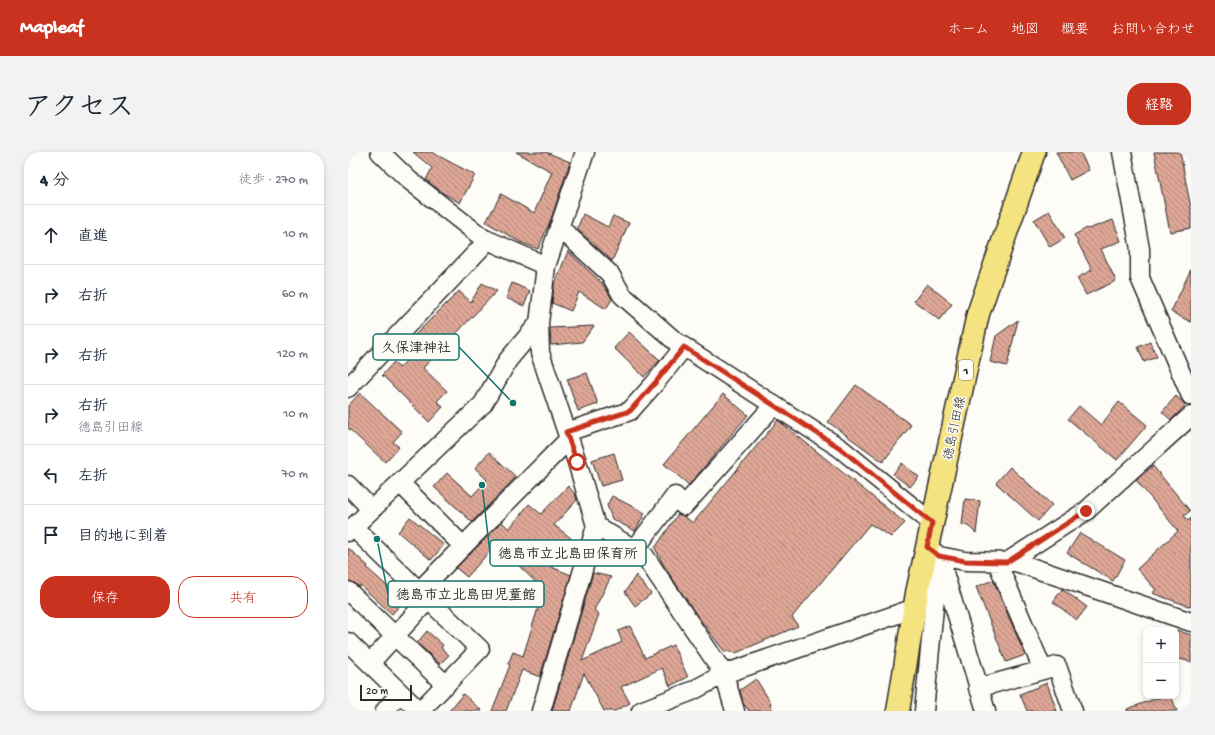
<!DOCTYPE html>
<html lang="ja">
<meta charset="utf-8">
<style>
:root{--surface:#fff;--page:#f2f2f3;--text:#1f2937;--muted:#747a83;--line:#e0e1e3;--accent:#c8321e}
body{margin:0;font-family:"Gochi Hand","Klee One",sans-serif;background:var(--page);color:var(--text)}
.controls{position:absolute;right:12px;bottom:12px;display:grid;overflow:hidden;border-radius:8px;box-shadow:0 2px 6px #0003}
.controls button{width:36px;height:36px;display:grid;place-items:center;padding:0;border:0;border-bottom:1px solid var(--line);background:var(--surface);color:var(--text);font:20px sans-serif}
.scale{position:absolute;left:12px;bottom:10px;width:52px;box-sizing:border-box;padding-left:4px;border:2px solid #2b2b2b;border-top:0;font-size:11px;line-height:14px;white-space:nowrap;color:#2b2b2b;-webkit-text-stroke:3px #fdfcf7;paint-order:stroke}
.stop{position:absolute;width:12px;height:12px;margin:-9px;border:3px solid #c8321e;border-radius:50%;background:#fff}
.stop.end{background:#c8321e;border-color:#fff;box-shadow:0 1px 4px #0008}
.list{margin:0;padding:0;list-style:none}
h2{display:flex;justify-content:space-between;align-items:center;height:52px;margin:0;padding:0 16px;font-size:17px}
h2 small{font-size:13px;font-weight:400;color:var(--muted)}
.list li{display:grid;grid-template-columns:26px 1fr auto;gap:12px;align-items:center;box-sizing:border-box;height:60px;padding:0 16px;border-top:1px solid var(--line)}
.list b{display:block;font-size:15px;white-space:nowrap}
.list p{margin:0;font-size:13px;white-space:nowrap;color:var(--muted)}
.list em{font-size:13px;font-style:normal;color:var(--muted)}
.actions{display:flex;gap:8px;padding:12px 16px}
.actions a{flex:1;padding:9px 0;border:1px solid var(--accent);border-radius:16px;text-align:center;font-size:14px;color:var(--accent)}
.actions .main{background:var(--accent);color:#fff}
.icon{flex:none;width:22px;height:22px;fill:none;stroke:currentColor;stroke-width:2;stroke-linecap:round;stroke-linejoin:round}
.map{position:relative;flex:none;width:843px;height:559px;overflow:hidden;border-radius:16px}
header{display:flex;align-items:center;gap:24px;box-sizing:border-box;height:56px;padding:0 20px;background:var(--accent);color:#fff}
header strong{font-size:19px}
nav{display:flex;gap:22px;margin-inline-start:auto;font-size:14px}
.intro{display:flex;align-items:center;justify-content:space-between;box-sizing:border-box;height:96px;padding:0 24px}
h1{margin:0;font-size:28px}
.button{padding:10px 18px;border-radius:16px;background:var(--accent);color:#fff;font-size:14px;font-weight:700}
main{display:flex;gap:24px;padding:0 24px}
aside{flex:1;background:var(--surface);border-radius:16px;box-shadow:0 2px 6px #0003}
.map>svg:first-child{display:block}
.building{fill:url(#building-back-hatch);stroke:#2b2b2b}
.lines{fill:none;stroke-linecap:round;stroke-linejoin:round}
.minor-casing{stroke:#2b2b2b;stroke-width:21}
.major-casing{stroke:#2b2b2b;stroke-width:25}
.minor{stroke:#fdfcf7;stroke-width:18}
.major{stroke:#f5e382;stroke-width:22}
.route{stroke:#c8321e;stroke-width:5}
.labels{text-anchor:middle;stroke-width:3;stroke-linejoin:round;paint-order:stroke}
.shield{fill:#fdfcf7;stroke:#6a6a68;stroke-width:1}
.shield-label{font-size:12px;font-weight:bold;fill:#2b2b2b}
.street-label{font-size:13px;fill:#2b2b2b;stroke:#fdfcf7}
.leader{fill:none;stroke:#0f766e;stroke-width:1.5}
.callout-dot{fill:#0f766e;stroke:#fdfcf7;stroke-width:1.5}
.callout{fill:#fdfcf7;stroke:#0f766e;stroke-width:1.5}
.callout-label{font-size:14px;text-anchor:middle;font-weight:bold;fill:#2b2b2b}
</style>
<header>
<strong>Mapleaf</strong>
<nav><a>ホーム</a><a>地図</a><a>概要</a><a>お問い合わせ</a></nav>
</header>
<div class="intro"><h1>アクセス</h1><a class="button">経路</a></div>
<main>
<aside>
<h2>4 分<small>徒歩 · 270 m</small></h2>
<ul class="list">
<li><svg class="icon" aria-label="ahead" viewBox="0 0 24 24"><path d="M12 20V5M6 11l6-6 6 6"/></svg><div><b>直進</b></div><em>10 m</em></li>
<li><svg class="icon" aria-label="right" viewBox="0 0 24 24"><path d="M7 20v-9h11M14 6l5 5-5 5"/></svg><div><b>右折</b></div><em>60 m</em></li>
<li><svg class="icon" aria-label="right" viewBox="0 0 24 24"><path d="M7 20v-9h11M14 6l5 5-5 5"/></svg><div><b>右折</b></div><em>120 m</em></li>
<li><svg class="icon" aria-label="right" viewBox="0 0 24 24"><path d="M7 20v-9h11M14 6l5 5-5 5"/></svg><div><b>右折</b><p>徳島引田線</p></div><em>10 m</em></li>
<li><svg class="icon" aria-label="left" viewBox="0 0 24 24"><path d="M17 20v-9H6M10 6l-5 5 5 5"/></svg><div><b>左折</b></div><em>70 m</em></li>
<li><svg class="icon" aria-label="arrive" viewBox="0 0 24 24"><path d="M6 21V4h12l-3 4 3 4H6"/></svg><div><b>目的地に到着</b></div></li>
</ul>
<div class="actions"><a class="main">保存</a><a>共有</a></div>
</aside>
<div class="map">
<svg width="843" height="559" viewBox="0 0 843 559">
<defs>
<pattern id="building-back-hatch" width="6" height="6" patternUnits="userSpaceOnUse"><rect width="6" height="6" fill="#dda695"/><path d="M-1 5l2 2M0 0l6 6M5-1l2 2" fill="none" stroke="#b3877a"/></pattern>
</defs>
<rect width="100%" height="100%" fill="#fdfcf7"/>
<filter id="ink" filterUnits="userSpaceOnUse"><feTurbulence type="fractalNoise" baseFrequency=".025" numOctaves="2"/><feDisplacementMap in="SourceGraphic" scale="8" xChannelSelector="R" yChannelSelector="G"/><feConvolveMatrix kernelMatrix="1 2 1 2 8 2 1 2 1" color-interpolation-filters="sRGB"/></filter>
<g filter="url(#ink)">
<!-- building -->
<path class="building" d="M 65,0 L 83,0 L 127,23 L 112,51 L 95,41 L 78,28 L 84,16 Z
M 168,0 L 198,0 L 222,10 L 203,67 L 190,97 L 172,90 L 138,70 L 153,42 L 186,61 L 204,20 Z
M 708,0 L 732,0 L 741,18 L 722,28 Z
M 806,0 L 832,0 L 843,56 L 843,76 L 822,80 Z
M 701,59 L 717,86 L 702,95 L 686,68 Z
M 235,62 L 260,75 L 265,64 L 281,71 L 264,109 L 229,77 Z
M 765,68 L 773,89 L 753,97 L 768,129 L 738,143 L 729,126 L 744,118 L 726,83 L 739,76 L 740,77 Z
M 220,99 L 255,132 L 264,147 L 258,157 L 231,140 L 223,159 L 204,151 L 206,134 Z
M 843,117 L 843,170 L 823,160 Z
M 134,131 L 149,139 L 75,216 L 99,239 L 89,249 L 95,255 L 81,270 L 34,223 L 46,210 L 51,216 L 76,191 L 67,183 L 111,139 L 123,150 Z
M 164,131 L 182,139 L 176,154 L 158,146 Z
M 579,132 L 604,152 L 591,168 L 566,149 Z
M 670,168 L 659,214 L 642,210 L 648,184 Z
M 246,174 L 234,190 L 203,193 L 202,176 Z
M 281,180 L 312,208 L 296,225 L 266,196 Z
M 802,190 L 809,205 L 796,210 L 790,195 Z
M 239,221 L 250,252 L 230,259 L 219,227 Z
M 508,233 L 563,273 L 535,310 L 480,270 Z
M 12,241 L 54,280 L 45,290 L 51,295 L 37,310 L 0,276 L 0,254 Z
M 375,242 L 400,263 L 341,333 L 316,312 Z
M 828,244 L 838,253 L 823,268 L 814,260 Z
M 771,250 L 799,273 L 769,308 L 720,267 L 731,254 L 753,273 Z
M 430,268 L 557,371 L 543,385 L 522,372 L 444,465 L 450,474 L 388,501 L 376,499 L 350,465 L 316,414 L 307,396 L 330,362 L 336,364 L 345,371 Z
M 141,300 L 168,325 L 124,370 L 86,335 L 99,321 L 124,344 L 139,328 L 127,316 Z
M 266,301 L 274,328 L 253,334 L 244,308 Z
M 554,311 L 571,325 L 562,335 L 545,322 Z
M 805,314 L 842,359 L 836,364 L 840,369 L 843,366 L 843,455 L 804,441 L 808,438 L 789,417 L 830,379 L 788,328 Z
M 662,315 L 704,353 L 690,369 L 648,331 Z
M 220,334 L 227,342 L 229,348 L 206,373 L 223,386 L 201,414 L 223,423 L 192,525 L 174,518 L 158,559 L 144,559 L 162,513 L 160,512 L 165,500 L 175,504 L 195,440 L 192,438 L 193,435 L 148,392 L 119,425 L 108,416 L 154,370 L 161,377 L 181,352 L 193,362 Z
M 264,344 L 297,361 L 287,379 L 264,367 L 259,353 Z
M 617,347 L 632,349 L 628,381 L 620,374 L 614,373 Z
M 62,365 L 96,393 L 83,408 L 50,380 Z
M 732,381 L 777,408 L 765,429 L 719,401 Z
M 0,396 L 20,414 L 19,416 L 50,444 L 48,445 L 54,451 L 44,462 L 12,433 L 11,435 L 7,431 L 0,429 Z
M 245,421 L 263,425 L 246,458 L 251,462 L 234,509 L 274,490 L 270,479 L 282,474 L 297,506 L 325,493 L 340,525 L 322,534 L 314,516 L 273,535 L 282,551 L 267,559 L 256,559 L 236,521 L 223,559 L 204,559 Z
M 288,423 L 303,442 L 287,454 L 277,440 Z
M 645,428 L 677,503 L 658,510 L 628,435 Z
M 714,437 L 739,455 L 729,468 L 705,450 Z
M 828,478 L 843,483 L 843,510 L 828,506 Z
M 79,479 L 95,493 L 93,496 L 101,503 L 92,512 L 69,491 Z
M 408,527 L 423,551 L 422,552 L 425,559 L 401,559 L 395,551 L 392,538 Z
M 699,531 L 709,559 L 679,559 L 672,542 Z
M 115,542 L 134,559 L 101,559 Z
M 815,544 L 823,544 L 829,559 L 779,559 L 779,557 Z"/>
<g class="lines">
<!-- minor casing -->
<g class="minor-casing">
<path id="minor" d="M 32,0 L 61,28 L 135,86 L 198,114
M 774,0 L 792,97 L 792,126 L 843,244
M 211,75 L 262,122 L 274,143 L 327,189 L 492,296 L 584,371
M 0,236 C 46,186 94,138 140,88
M 219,280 L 282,259 L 307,231 L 336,195
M 52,331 L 115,394
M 0,333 L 23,357
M 248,374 L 296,403 L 376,522 L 387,559
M 5,375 L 71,439
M 0,380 L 135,252 L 160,208 L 191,171
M 579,395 L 591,404 L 617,409 L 668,410 L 843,470
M 287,397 L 327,344 L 336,354 L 426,253
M 591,404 L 638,559
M 649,410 L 695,518
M 659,410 L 738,359 L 843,264
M 0,439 L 98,533
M 0,490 L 71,559
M 22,511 L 80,448
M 630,536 L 709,514 L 725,559
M 37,559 L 52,541
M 72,559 L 132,497 L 71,439 L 221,287
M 193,559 L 248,374 L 229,310 L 192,201 L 191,171 L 198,114 L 237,0
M 293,559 L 344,539 L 376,522 L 567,456
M 576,559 L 590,415"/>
</g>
<!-- major casing -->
<g class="major-casing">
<path id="major" d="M 550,559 L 569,441 L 630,162 L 686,0"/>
</g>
<!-- minor -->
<use href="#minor" class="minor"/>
<!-- major -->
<use href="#major" class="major"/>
</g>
</g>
<g class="lines" filter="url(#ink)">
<!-- route -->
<path class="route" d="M 229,310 L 218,280 L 282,259 L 307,231 L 336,195 L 492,296 L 584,371 L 579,395 L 591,404 L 617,409 L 659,410 L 738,359"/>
</g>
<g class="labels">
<!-- shield labels -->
<rect class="shield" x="611" y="208" width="14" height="20" rx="3"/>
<g class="shield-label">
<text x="618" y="222">1</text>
</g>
<!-- street labels -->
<g class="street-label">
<text transform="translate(605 276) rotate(-78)" y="5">徳島引田線</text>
</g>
</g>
<!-- callouts -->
<path class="leader" d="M165 251L111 195M134 333L142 401M29 387L40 442"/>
<g class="callout-dot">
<circle cx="165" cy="251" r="4"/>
<circle cx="134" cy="333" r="4"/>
<circle cx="29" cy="387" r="4"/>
</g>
<g class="callout">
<rect x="25" y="182" width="86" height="26" rx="4"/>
<rect x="142" y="388" width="156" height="26" rx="4"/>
<rect x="40" y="429" width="156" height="26" rx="4"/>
</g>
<g class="callout-label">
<text x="68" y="200">久保津神社</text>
<text x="220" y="406">徳島市立北島田保育所</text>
<text x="118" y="447">徳島市立北島田児童館</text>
</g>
</svg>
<div class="controls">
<button>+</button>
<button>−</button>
</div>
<div class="scale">20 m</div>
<div class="stop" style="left:229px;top:310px"></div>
<div class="stop end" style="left:738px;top:359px"></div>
</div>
</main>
